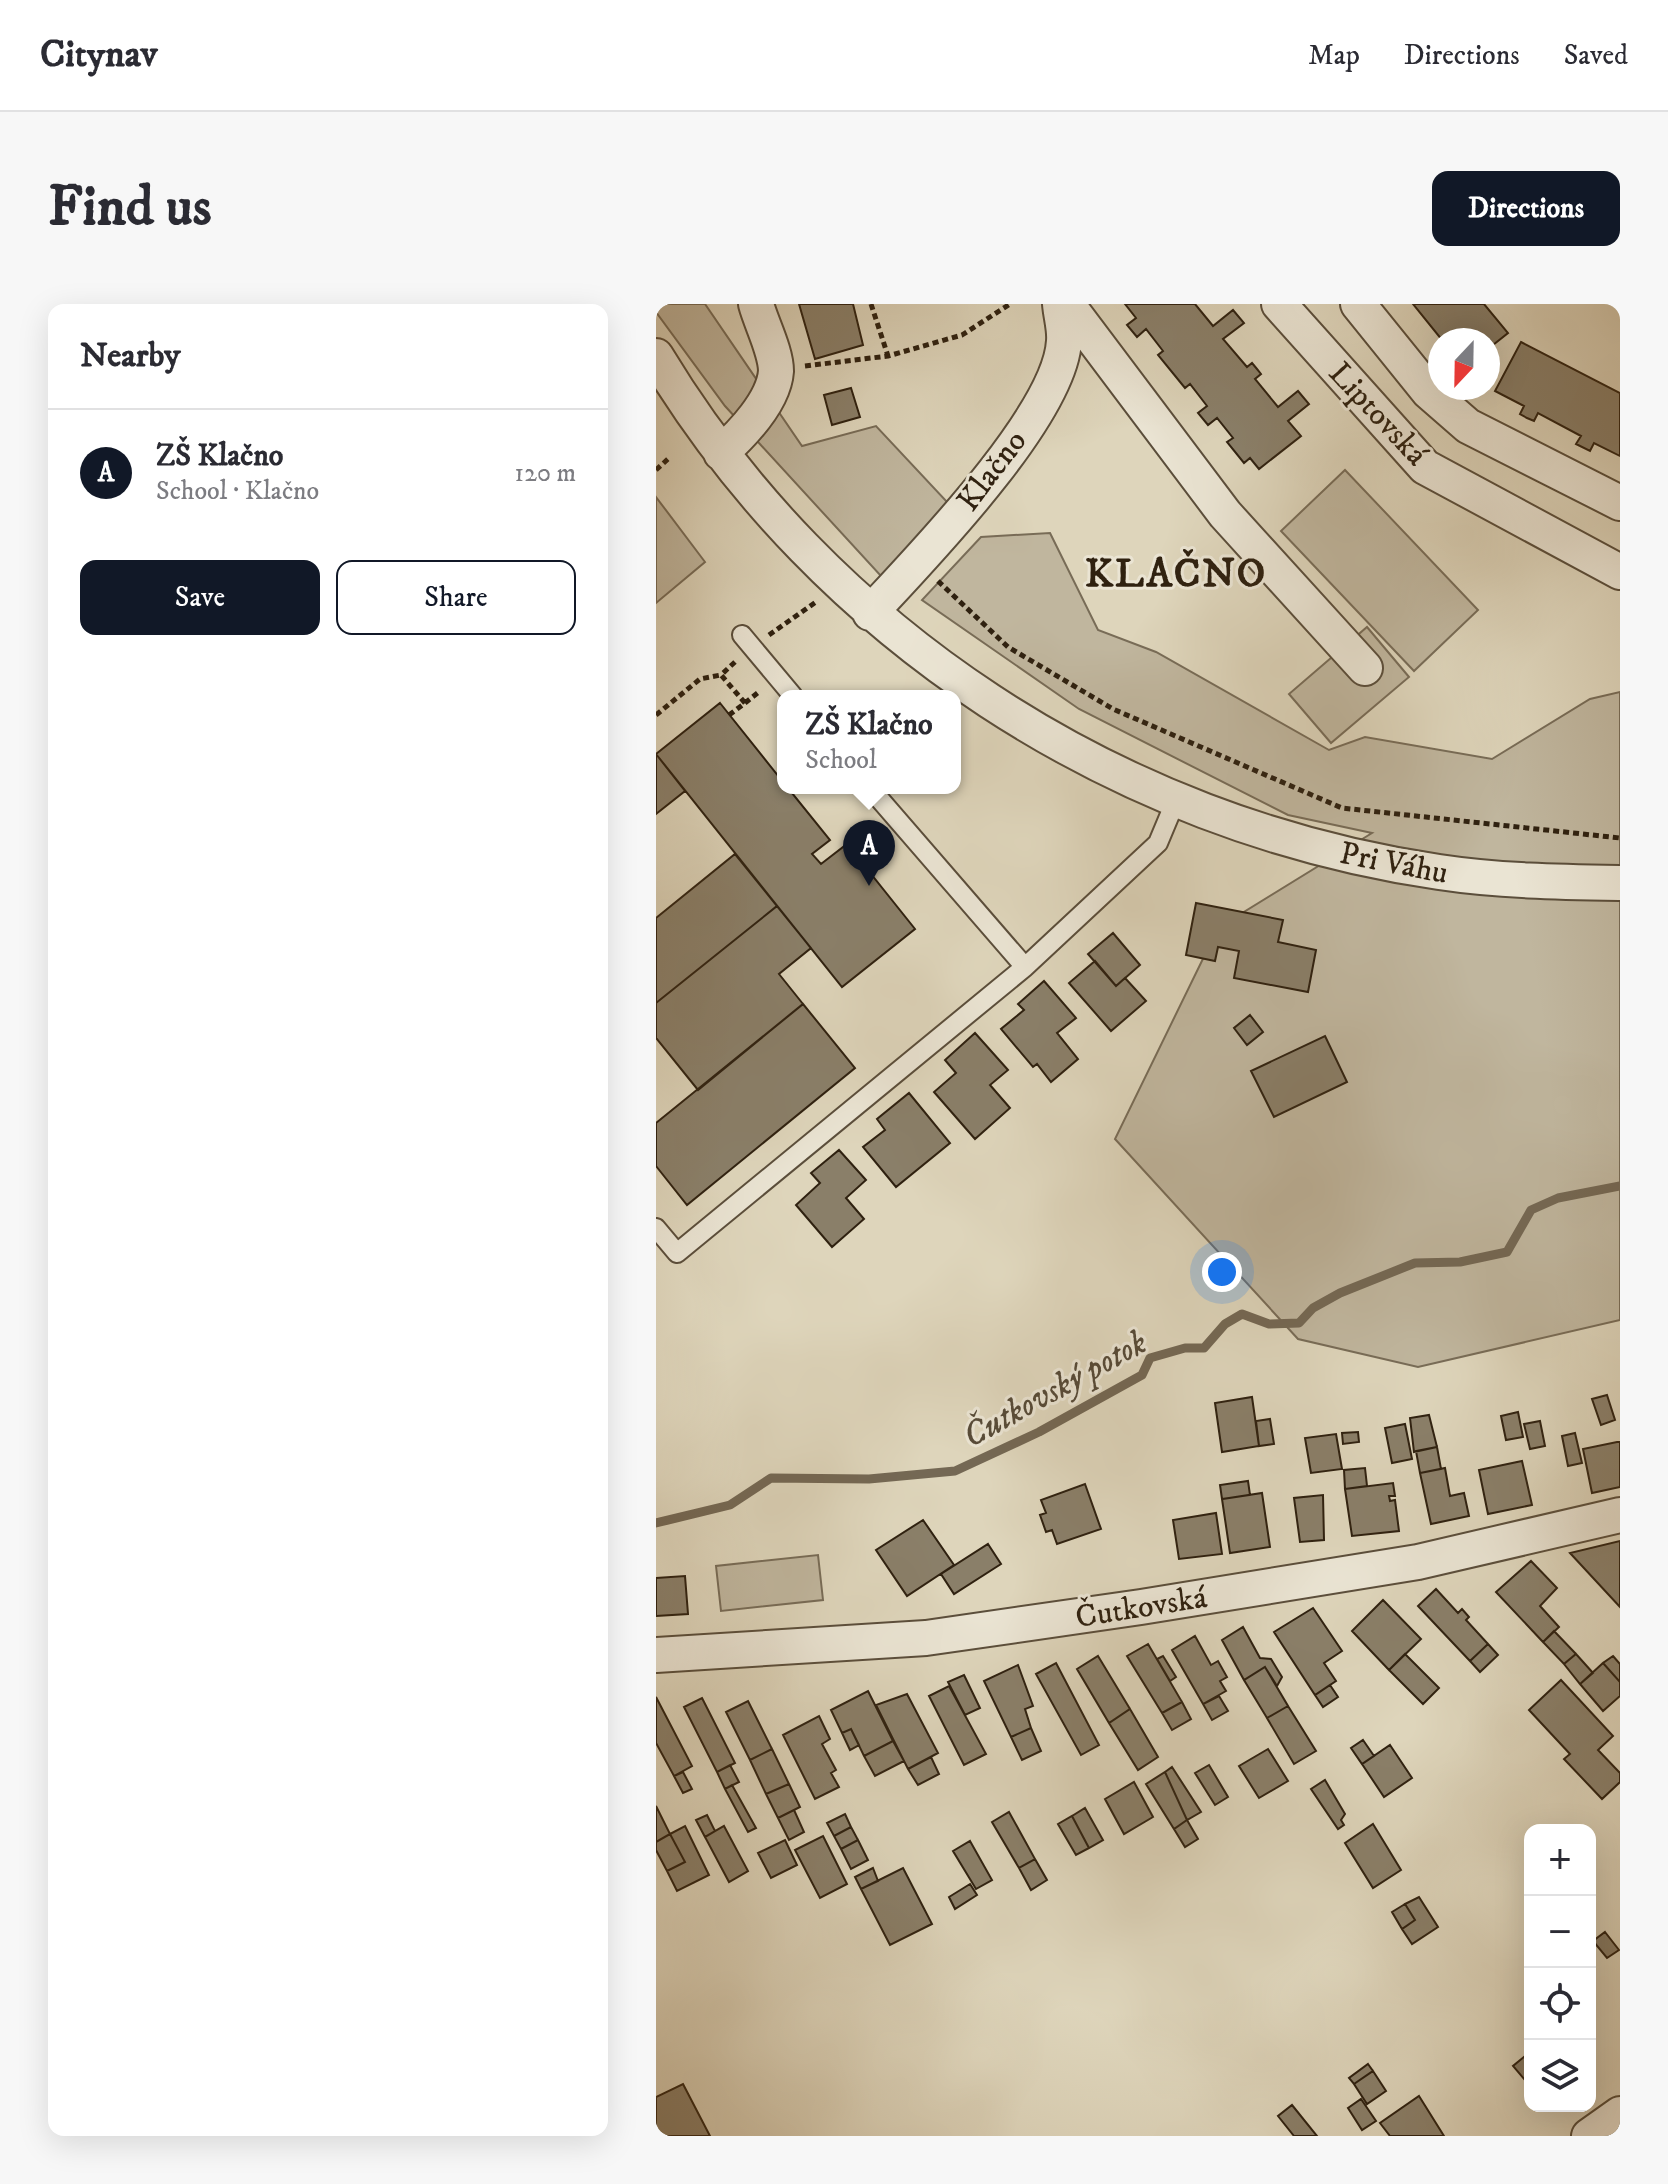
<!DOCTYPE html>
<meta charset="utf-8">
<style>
:root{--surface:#fff;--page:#f7f7f7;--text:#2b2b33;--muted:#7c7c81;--line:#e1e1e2;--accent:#111827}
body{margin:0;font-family:"IM FELL DW Pica",serif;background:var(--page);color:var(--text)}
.controls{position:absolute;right:24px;bottom:24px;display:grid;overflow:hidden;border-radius:16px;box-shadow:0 8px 32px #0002}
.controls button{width:72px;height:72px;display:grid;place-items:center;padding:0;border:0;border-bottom:2px solid var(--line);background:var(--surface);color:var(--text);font:40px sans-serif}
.compass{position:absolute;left:772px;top:24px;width:72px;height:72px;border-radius:50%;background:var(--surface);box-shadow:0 8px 32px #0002;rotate:202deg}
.you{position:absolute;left:566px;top:968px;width:28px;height:28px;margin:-20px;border:6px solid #fff;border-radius:50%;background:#1a73e8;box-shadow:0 0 0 12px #1a73e833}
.badge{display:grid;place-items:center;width:52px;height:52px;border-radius:50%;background:var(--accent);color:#fff;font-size:26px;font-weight:700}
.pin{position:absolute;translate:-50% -66px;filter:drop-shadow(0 2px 4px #0008)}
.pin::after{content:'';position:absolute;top:42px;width:28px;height:24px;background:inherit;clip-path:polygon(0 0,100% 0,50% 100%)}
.popup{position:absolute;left:121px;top:386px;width:184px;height:104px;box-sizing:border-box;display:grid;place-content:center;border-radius:16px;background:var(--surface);filter:drop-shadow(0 2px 6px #0005);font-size:26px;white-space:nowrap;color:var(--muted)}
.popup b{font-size:30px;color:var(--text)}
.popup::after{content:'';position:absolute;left:50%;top:100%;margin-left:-16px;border:16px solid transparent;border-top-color:var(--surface)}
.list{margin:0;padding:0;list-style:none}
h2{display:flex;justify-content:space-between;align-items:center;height:104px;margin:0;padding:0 32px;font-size:34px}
h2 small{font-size:26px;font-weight:400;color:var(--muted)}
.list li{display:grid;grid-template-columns:52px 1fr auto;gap:24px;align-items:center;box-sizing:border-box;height:128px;padding:0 32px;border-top:2px solid var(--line)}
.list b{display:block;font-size:30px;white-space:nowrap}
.list p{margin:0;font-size:26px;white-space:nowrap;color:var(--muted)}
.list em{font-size:26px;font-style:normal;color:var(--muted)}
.actions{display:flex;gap:16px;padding:24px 32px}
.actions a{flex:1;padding:18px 0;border:2px solid var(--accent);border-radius:16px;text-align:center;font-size:28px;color:var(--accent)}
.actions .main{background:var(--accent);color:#fff}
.icon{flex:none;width:44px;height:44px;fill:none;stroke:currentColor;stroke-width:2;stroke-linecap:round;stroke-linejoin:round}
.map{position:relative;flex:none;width:964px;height:1832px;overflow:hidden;border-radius:16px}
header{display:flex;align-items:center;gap:48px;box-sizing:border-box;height:112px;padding:0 40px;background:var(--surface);border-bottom:2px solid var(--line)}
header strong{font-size:38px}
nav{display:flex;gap:44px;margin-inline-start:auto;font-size:28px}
.intro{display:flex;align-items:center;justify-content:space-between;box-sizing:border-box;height:192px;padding:0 48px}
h1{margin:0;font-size:56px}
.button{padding:20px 36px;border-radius:16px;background:var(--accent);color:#fff;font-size:28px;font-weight:700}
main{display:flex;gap:48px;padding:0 48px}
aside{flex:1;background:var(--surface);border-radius:16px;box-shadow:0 8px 32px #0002}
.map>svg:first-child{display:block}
.green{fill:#c0b69e;stroke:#786c57;stroke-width:2}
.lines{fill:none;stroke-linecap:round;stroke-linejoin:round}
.stream{stroke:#746854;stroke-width:9}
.building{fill:#8a7f69;stroke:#2f2110;stroke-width:2}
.lane-casing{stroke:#5b4e3b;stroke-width:22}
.street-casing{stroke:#5b4e3b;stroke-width:38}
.path{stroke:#2f2110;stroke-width:5;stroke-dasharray:6 4;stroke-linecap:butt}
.lane{stroke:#eae4d3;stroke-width:18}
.street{stroke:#eae4d3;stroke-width:34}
.labels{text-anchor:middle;stroke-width:6;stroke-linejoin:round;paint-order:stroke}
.street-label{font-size:32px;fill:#2f2110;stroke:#eae4d3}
.water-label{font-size:34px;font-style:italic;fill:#574b38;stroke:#eae4d3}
.district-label{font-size:40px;font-weight:bold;letter-spacing:2px;fill:#2f2110;stroke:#eae4d3}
</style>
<header>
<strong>Citynav</strong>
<nav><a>Map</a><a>Directions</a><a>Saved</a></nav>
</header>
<div class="intro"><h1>Find us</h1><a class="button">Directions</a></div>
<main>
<aside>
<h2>Nearby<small></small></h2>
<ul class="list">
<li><span class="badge">A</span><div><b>ZŠ Klačno</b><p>School · Klačno</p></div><em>120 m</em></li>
</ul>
<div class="actions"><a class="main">Save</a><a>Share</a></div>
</aside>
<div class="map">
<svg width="964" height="1832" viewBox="0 0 964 1832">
<rect width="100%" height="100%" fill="#ded5bb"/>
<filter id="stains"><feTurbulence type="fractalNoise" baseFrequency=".0025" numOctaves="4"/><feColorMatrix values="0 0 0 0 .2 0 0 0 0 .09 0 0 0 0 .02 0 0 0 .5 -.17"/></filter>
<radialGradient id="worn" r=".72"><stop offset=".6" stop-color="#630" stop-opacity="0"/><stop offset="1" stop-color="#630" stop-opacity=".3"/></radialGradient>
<!-- green -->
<path class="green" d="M 0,0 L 49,0 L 146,142 L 220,122 L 292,199 L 225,272 L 69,102 L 0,8 Z
M 689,166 L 822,306 L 758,367 L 625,227 Z
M 0,193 L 49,258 L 0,299 Z
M 394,229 L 442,326 L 500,348 L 673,446 L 709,433 L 836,455 L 934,395 L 964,388 L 964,1016 L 762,1063 L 642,1035 L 459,835 L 562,624 L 716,529 L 632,511 L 423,405 L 266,296 L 325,233 Z
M 711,323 L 753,373 L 675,439 L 633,390 Z
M 162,1251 L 167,1296 L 65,1307 L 60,1262 Z"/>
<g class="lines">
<!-- stream -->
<path class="stream" d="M 0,1219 L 74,1201 L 115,1174 L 213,1175 L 299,1167 L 383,1128 L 486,1071 L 494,1054 L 529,1044 L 548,1044 L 569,1020 L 586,1010 L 613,1020 L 643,1019 L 657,1004 L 684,989 L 759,959 L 804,958 L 851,948 L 875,906 L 902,894 L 964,882"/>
</g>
<!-- building -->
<path class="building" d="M 143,0 L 197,0 L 207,41 L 159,55 Z
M 469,0 L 539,0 L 557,22 L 577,6 L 588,19 L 567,35 L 591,63 L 596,59 L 601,65 L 605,70 L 599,75 L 622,103 L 642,87 L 653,100 L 632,117 L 645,132 L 603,165 L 594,154 L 588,159 L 571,138 L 577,134 L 561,114 L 552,121 L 542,109 L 551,102 L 534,80 L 529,84 L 502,51 L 507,47 L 490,25 L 481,33 L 471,21 L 480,14 Z
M 757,0 L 828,0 L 852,29 L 832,45 L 832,36 L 786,36 Z
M 865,38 L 964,89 L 964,152 L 938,139 L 934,147 L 920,140 L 925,132 L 882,109 L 878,117 L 871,114 L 864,110 L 868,102 L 839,87 Z
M 195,84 L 204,113 L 176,121 L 168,91 Z
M 64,399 L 127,478 L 127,484 L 132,484 L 174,536 L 156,550 L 165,560 L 191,540 L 259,625 L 186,683 L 0,450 Z
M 0,450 L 29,487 L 0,510 Z
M 79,550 L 121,602 L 0,699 L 0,614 Z
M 540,599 L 627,616 L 622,638 L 660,646 L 652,688 L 578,674 L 583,647 L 562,643 L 559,657 L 530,651 Z
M 121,602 L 155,644 L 123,670 L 147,700 L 42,786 L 0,734 L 0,699 Z
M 457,629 L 484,661 L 460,682 L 432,650 Z
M 439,657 L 460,682 L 469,674 L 490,697 L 455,727 L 413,679 Z
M 388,677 L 420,714 L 401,729 L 422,755 L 395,778 L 381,760 L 377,763 L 345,725 L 368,706 L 362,700 Z
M 147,700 L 199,764 L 31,901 L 0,862 L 0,819 Z
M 594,711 L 607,728 L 591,741 L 578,724 Z
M 319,729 L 352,766 L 334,781 L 354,804 L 319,835 L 278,788 L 300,769 L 289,756 Z
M 669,732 L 691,778 L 618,813 L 595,767 Z
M 253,789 L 294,839 L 240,883 L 207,843 L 229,826 L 221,815 Z
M 183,846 L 210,876 L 190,894 L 208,915 L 176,943 L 140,901 L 164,879 L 155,869 Z
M 951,1091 L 959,1116 L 945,1121 L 936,1095 Z
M 596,1093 L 603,1142 L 566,1148 L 559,1099 Z
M 862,1108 L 867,1133 L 850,1136 L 845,1112 Z
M 773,1111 L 781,1143 L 758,1148 L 754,1114 Z
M 614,1115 L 618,1140 L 603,1142 L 600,1117 Z
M 884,1117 L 889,1142 L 874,1145 L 868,1120 Z
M 749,1120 L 756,1155 L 736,1159 L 729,1124 Z
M 702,1128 L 703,1138 L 687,1140 L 686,1129 Z
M 919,1129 L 926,1159 L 912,1162 L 906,1132 Z
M 680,1130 L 686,1165 L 655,1169 L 649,1134 Z
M 961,1138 L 964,1138 L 964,1183 L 936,1189 L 927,1145 Z
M 781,1143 L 785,1165 L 764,1169 L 760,1147 Z
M 866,1157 L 876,1201 L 832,1210 L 823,1166 Z
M 709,1164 L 711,1182 L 689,1185 L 688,1166 Z
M 789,1164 L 794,1192 L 808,1189 L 813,1212 L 775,1220 L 764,1169 Z
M 592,1177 L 594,1191 L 566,1195 L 564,1181 Z
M 737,1179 L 739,1192 L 733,1192 L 734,1197 L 739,1196 L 743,1227 L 696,1232 L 689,1185 Z
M 429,1180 L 445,1225 L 401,1240 L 396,1226 L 390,1228 L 384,1211 L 390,1209 L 385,1196 Z
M 606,1189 L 614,1243 L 574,1249 L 566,1195 Z
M 667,1191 L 668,1236 L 644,1238 L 638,1194 Z
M 560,1209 L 566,1250 L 523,1255 L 517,1216 Z
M 267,1216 L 298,1261 L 251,1292 L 220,1246 Z
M 964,1237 L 964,1303 L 914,1249 Z
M 332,1240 L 345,1260 L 298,1290 L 285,1270 Z
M 875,1257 L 901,1284 L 884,1302 L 903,1323 L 887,1338 L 840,1288 Z
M 29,1272 L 32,1310 L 0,1312 L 0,1274 Z
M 780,1285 L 802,1309 L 806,1305 L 813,1313 L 810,1316 L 832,1340 L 814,1357 L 762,1302 Z
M 727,1296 L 765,1335 L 733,1366 L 696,1327 Z
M 657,1304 L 686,1347 L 668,1359 L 680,1377 L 659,1391 L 618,1328 Z
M 587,1323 L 604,1354 L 615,1355 L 626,1373 L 621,1382 L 609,1363 L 588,1376 L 566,1336 Z
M 898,1327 L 920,1350 L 908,1360 L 887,1338 Z
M 539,1332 L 555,1361 L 562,1357 L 571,1373 L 564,1377 L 570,1387 L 547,1400 L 516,1346 Z
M 492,1340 L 526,1398 L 506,1409 L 471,1352 Z
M 832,1340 L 842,1351 L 824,1368 L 814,1357 Z
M 749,1350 L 783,1384 L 767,1400 L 733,1366 Z
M 920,1350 L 937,1369 L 924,1380 L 908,1360 Z
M 442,1352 L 474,1405 L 453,1419 L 421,1365 Z
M 507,1352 L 520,1373 L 514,1377 L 501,1355 Z
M 957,1352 L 964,1360 L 964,1378 L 947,1359 Z
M 400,1359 L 443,1441 L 425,1451 L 380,1370 Z
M 947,1359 L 964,1378 L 964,1392 L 947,1407 L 924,1380 Z
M 362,1361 L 377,1402 L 369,1405 L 375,1424 L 355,1433 L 328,1377 Z
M 609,1363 L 632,1402 L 611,1414 L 588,1376 Z
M 308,1371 L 324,1404 L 309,1411 L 292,1378 Z
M 905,1376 L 957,1432 L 942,1446 L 964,1469 L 964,1478 L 946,1495 L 908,1455 L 914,1450 L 873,1406 Z
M 674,1381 L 682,1393 L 667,1403 L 659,1391 Z
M 293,1382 L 330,1450 L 308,1461 L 273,1392 Z
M 212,1387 L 237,1437 L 208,1452 L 195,1425 L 186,1429 L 175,1406 Z
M 251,1390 L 282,1449 L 252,1465 L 220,1401 Z
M 563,1392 L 572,1407 L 556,1416 L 547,1400 Z
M 0,1393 L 36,1462 L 18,1472 L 0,1439 Z
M 46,1394 L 79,1459 L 61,1468 L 28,1403 Z
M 92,1397 L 116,1445 L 94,1456 L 70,1408 Z
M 526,1398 L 535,1415 L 516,1426 L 506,1409 Z
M 632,1402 L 660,1447 L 638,1460 L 611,1414 Z
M 474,1405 L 502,1453 L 482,1466 L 453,1419 Z
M 163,1412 L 174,1435 L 166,1440 L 180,1466 L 175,1469 L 183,1483 L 159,1495 L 127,1431 Z
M 375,1424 L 385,1447 L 366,1456 L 355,1433 Z
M 195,1425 L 203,1441 L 194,1446 L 186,1429 Z
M 707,1436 L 718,1452 L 706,1460 L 695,1444 Z
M 237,1437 L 248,1457 L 219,1472 L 208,1452 Z
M 734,1441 L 756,1474 L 728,1493 L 706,1460 Z
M 116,1445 L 133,1480 L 110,1490 L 94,1456 Z
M 612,1445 L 632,1477 L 603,1494 L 583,1462 Z
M 275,1453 L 283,1470 L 262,1481 L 252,1465 Z
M 74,1461 L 83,1478 L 69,1485 L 61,1468 Z
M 553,1461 L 572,1493 L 559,1501 L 539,1469 Z
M 516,1463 L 545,1508 L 531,1516 L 509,1468 Z
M 27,1468 L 36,1485 L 27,1489 L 18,1472 Z
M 509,1468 L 531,1516 L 518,1525 L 490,1480 Z
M 669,1476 L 689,1510 L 685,1516 L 688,1521 L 682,1525 L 655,1485 Z
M 478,1478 L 497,1513 L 468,1530 L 449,1495 Z
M 133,1480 L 144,1503 L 122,1514 L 110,1490 Z
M 76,1481 L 100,1524 L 92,1528 L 69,1485 Z
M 0,1502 L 14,1530 L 0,1538 Z
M 429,1504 L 447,1536 L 433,1544 L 416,1512 Z
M 138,1506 L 148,1528 L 133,1536 L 122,1514 Z
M 353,1508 L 379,1555 L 363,1564 L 336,1518 Z
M 189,1510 L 195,1523 L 178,1532 L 171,1519 Z
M 51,1511 L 59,1527 L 49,1533 L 40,1516 Z
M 416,1512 L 433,1544 L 420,1551 L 402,1520 Z
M 531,1516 L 542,1535 L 529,1543 L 518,1525 Z
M 717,1520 L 745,1566 L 717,1584 L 689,1539 Z
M 29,1522 L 53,1571 L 21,1587 L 11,1567 L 29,1558 L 14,1530 Z
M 68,1522 L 92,1567 L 73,1578 L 49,1533 Z
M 195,1523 L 202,1536 L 185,1545 L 178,1532 Z
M 14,1530 L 29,1558 L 11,1567 L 0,1546 L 0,1538 Z
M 167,1532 L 191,1580 L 164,1594 L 139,1546 Z
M 129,1536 L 141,1561 L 115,1574 L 102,1549 Z
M 202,1536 L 212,1556 L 195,1565 L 185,1545 Z
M 314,1537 L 336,1576 L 320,1585 L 297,1547 Z
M 379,1555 L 391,1576 L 375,1586 L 363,1564 Z
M 217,1564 L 222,1577 L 205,1585 L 199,1573 Z
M 247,1564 L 276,1620 L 234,1641 L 205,1585 Z
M 314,1580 L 321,1591 L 299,1605 L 293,1593 Z
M 763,1593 L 782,1623 L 756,1640 L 746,1625 L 759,1616 L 749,1600 Z
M 749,1600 L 759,1616 L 746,1625 L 736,1608 Z
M 949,1628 L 963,1646 L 951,1654 L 937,1637 Z
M 874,1748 L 874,1782 L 857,1762 Z
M 712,1760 L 717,1767 L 698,1780 L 693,1774 Z
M 717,1767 L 730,1787 L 711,1800 L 698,1780 Z
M 27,1780 L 54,1832 L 0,1832 L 0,1793 Z
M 763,1792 L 788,1832 L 734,1832 L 724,1819 Z
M 705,1795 L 720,1817 L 706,1826 L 692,1804 Z
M 636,1801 L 661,1832 L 638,1832 L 622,1812 Z"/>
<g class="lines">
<!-- lane casing -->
<g class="lane-casing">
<path id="lane" d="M 86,331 L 137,392
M 369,663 L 502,539 L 520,496
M 0,924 L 21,949 L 369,663 L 214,484"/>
</g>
<!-- street casing -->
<g class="street-casing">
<path id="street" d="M 411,0 L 569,210 L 709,364
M 623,0 L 769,163 L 964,268
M 702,0 L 773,88 L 812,122 L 964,199
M 0,52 C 168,331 461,521 783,568 C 842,577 904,578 964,579
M 65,149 C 86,130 118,97 120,67 C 120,47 105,19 100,0
M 214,309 C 266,253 404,111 408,37 C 409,25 405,12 404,0
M 0,1351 L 270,1334 L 485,1303 L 762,1258 L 964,1211
M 933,1832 L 964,1810"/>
</g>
<!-- path -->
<path class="path" d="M 215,0 L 232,52
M 149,62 L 232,52 L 306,31 L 354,0
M 0,166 L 12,155
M 282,277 L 352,343 L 457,405 L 686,504 L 964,534
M 113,331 L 160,298
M 89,399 L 104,387
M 0,411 L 44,375 L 65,371
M 73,411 L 89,399 L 65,371 L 80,357"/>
<!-- lane -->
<use href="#lane" class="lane"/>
<!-- street -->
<use href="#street" class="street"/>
</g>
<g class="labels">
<!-- street labels -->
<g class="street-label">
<text transform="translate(723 109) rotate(47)" y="11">Liptovská</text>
<text transform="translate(335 166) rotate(-53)" y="11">Klačno</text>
<text transform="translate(738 558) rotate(11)" y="11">Pri Váhu</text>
<text transform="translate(485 1302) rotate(-9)" y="11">Čutkovská</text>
</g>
<!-- water labels -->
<g class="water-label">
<text transform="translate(398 1084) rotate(-29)" y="12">Čutkovský potok</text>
</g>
<!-- district labels -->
<g class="district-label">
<text x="520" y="282">KLAČNO</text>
</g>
</g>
<rect width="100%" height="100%" filter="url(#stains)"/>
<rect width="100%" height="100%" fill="url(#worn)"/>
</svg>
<div class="controls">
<button>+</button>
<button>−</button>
<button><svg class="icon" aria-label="locate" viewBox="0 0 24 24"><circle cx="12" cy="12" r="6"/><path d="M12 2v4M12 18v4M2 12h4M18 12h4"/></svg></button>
<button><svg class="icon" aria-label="layers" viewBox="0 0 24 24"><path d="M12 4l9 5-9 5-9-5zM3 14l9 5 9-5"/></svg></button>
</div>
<svg class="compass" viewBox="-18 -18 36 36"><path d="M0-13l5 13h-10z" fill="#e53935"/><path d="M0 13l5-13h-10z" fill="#7c7c81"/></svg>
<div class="you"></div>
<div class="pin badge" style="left:213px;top:582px">A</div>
<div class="popup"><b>ZŠ Klačno</b>School</div>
</div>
</main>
